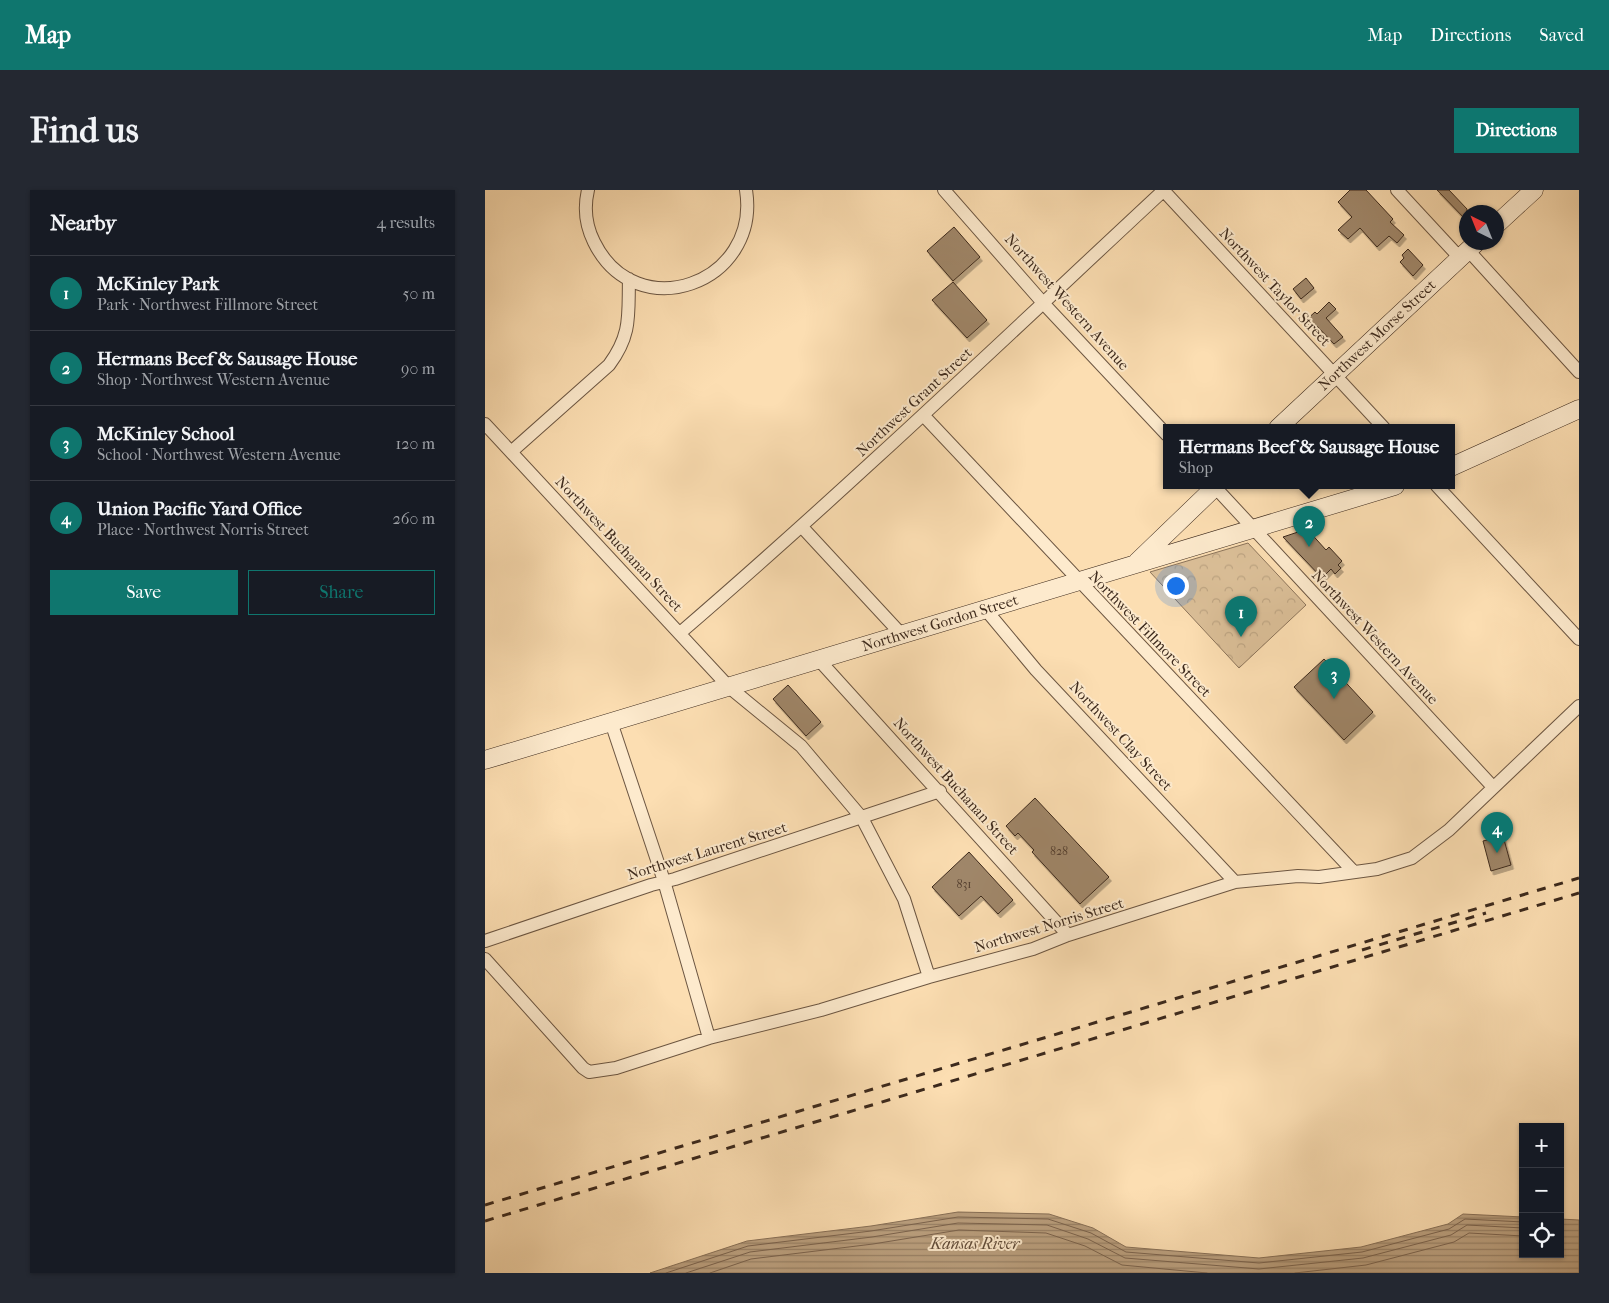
<!DOCTYPE html>
<meta charset="utf-8">
<style>
:root{--surface:#171b24;--page:#242831;--text:#f1f3f6;--muted:#9ea1a6;--line:#363941;--accent:#0f766e}
body{margin:0;font-family:"IM FELL French Canon",serif;background:var(--page);color:var(--text)}
.controls{position:absolute;right:15px;bottom:15px;display:grid;overflow:hidden;border-radius:0px;box-shadow:0 1px 4px #0004}
.controls button{width:45px;height:45px;display:grid;place-items:center;padding:0;border:0;border-bottom:1px solid var(--line);background:var(--surface);color:var(--text);font:25px sans-serif}
.compass{position:absolute;left:974px;top:15px;width:45px;height:45px;border-radius:50%;background:var(--surface);box-shadow:0 1px 4px #0004;rotate:317deg}
.you{position:absolute;left:690px;top:395px;width:18px;height:18px;margin:-12px;border:4px solid #fff;border-radius:50%;background:#1a73e8;box-shadow:0 0 0 8px #1a73e833}
.badge{display:grid;place-items:center;width:32px;height:32px;border-radius:50%;background:var(--accent);color:#fff;font-size:16px;font-weight:700}
.pin{position:absolute;translate:-50% -41px;filter:drop-shadow(0 1px 2px #0008)}
.pin::after{content:'';position:absolute;top:26px;width:18px;height:15px;background:inherit;clip-path:polygon(0 0,100% 0,50% 100%)}
.popup{position:absolute;left:678px;top:234px;width:292px;height:65px;box-sizing:border-box;display:grid;place-content:center;border-radius:0px;background:var(--surface);filter:drop-shadow(0 1px 4px #0005);font-size:16px;white-space:nowrap;color:var(--muted)}
.popup b{font-size:19px;color:var(--text)}
.popup::after{content:'';position:absolute;left:50%;top:100%;margin-left:-10px;border:10px solid transparent;border-top-color:var(--surface)}
.list{margin:0;padding:0;list-style:none}
h2{display:flex;justify-content:space-between;align-items:center;height:65px;margin:0;padding:0 20px;font-size:21px}
h2 small{font-size:16px;font-weight:400;color:var(--muted)}
.list li{display:grid;grid-template-columns:32px 1fr auto;gap:15px;align-items:center;box-sizing:border-box;height:75px;padding:0 20px;border-top:1px solid var(--line)}
.list b{display:block;font-size:19px;white-space:nowrap}
.list p{margin:0;font-size:16px;white-space:nowrap;color:var(--muted)}
.list em{font-size:16px;font-style:normal;color:var(--muted)}
.actions{display:flex;gap:10px;padding:15px 20px}
.actions a{flex:1;padding:11px 0;border:1px solid var(--accent);border-radius:0px;text-align:center;font-size:18px;color:var(--accent)}
.actions .main{background:var(--accent);color:#fff}
.icon{flex:none;width:28px;height:28px;fill:none;stroke:currentColor;stroke-width:2;stroke-linecap:round;stroke-linejoin:round}
.map{position:relative;flex:none;width:1094px;height:1083px;overflow:hidden;border-radius:0px}
header{display:flex;align-items:center;gap:30px;box-sizing:border-box;height:70px;padding:0 25px;background:var(--accent);color:#fff}
header strong{font-size:24px}
nav{display:flex;gap:28px;margin-inline-start:auto;font-size:18px}
.intro{display:flex;align-items:center;justify-content:space-between;box-sizing:border-box;height:120px;padding:0 30px}
h1{margin:0;font-size:35px}
.button{padding:12px 22px;border-radius:0px;background:var(--accent);color:#fff;font-size:18px;font-weight:700}
main{display:flex;gap:30px;padding:0 30px}
aside{flex:1;background:var(--surface);border-radius:0px;box-shadow:0 1px 4px #0004}
.map>svg:first-child{display:block}
.forest{fill:url(#forest-crowns);stroke:#8c745a}
.water{fill:url(#water-rules);stroke:#887057}
.lines{fill:none;stroke-linecap:round;stroke-linejoin:round}
.shore{stroke:#7c644e;stroke-width:1}
.building{fill:#a0876a;stroke:#3c291c;filter:url(#shadow)}
.minor-casing{stroke:#6c5642;stroke-width:14}
.secondary-casing{stroke:#3c291c;stroke-width:19}
.minor{stroke:#fdeacd;stroke-width:12}
.secondary{stroke:#fdeacd;stroke-width:18}
.rail{stroke:#3c291c;stroke-width:3;stroke-dasharray:9 9;stroke-linecap:butt}
.labels{text-anchor:middle;stroke-width:4;stroke-linejoin:round;paint-order:stroke}
.number-label{font-size:12px;fill:#554030}
.street-label{font-size:15px;fill:#3c291c;stroke:#fdeacd}
.water-label{font-size:16px;font-style:italic;fill:#624d3a;stroke:#fdeacd}
</style>
<header>
<strong>Map</strong>
<nav><a>Map</a><a>Directions</a><a>Saved</a></nav>
</header>
<div class="intro"><h1>Find us</h1><a class="button">Directions</a></div>
<main>
<aside>
<h2>Nearby<small>4 results</small></h2>
<ul class="list">
<li><span class="badge">1</span><div><b>McKinley Park</b><p>Park · Northwest Fillmore Street</p></div><em>50 m</em></li>
<li><span class="badge">2</span><div><b>Hermans Beef &amp; Sausage House</b><p>Shop · Northwest Western Avenue</p></div><em>90 m</em></li>
<li><span class="badge">3</span><div><b>McKinley School</b><p>School · Northwest Western Avenue</p></div><em>120 m</em></li>
<li><span class="badge">4</span><div><b>Union Pacific Yard Office</b><p>Place · Northwest Norris Street</p></div><em>260 m</em></li>
</ul>
<div class="actions"><a class="main">Save</a><a>Share</a></div>
</aside>
<div class="map">
<svg width="1094" height="1083" viewBox="0 0 1094 1083">
<defs>
<pattern id="forest-crowns" width="20" height="18" patternUnits="userSpaceOnUse" patternTransform="scale(1.25)"><rect width="20" height="18" fill="#dbbf98"/><path d="M2 6a3 3 0 1 1 6 0M12 15a3 3 0 1 1 6 0" fill="none" stroke="#bda482"/></pattern>
<pattern id="water-rules" width="6" height="5" patternUnits="userSpaceOnUse" patternTransform="scale(1.25)"><rect width="6" height="5" fill="#bba07f"/><path d="M0 2.5h6" fill="none" stroke="#998267"/></pattern>
<filter id="shadow"><feDropShadow dx="2.5" dy="4" stdDeviation="0" flood-color="#0004"/></filter>
</defs>
<rect width="100%" height="100%" fill="#fcdeb2"/>
<filter id="stains"><feTurbulence type="fractalNoise" baseFrequency=".004" numOctaves="4"/><feColorMatrix values="0 0 0 0 .2 0 0 0 0 .09 0 0 0 0 .02 0 0 0 .5 -.17"/></filter>
<radialGradient id="worn" r=".72"><stop offset=".6" stop-color="#630" stop-opacity="0"/><stop offset="1" stop-color="#630" stop-opacity=".3"/></radialGradient>
<!-- forest -->
<path class="forest" d="M 763,353 L 821,415 L 754,478 L 665,382 Z"/>
<!-- water -->
<path class="water" d="M 473,1022 L 564,1024 L 608,1038 L 641,1057 L 774,1068 L 876,1057 L 963,1034 L 978,1024 L 1038,1027 L 1038,1064 L 1075,1064 L 1075,1029 L 1094,1030 L 1094,1083 L 165,1083 L 262,1051 L 386,1036 Z"/>
<g class="lines">
<!-- shore -->
<path class="shore" d="M 181,1083 L 263,1056 L 386,1041 L 473,1027 L 563,1029 L 606,1043 L 641,1062 L 774,1073 L 877,1062 L 964,1039 L 980,1029 L 1038,1032
M 201,1083 L 265,1062 L 387,1047 L 473,1033 L 562,1035 L 603,1049 L 640,1068 L 774,1079 L 878,1068 L 966,1045 L 982,1035 L 1038,1038
M 225,1083 L 266,1069 L 388,1054 L 474,1040 L 561,1043 L 600,1056 L 637,1075 L 722,1083
M 810,1083 L 881,1075 L 969,1052 L 984,1043 L 1038,1046"/>
</g>
<!-- building -->
<path class="building" d="M 865,0 L 881,0 L 908,29 L 905,32 L 919,45 L 912,53 L 904,46 L 892,57 L 875,38 L 863,49 L 853,40 L 867,27 L 853,12 Z
M 952,0 L 964,0 L 982,19 L 982,31 Z
M 469,37 L 495,67 L 468,91 L 442,61 Z
M 923,59 L 938,75 L 928,86 L 915,72 L 919,68 L 917,65 Z
M 821,88 L 829,98 L 816,109 L 808,99 Z
M 468,92 L 502,130 L 482,148 L 447,110 Z
M 844,112 L 851,119 L 841,128 L 858,147 L 849,154 L 830,134 L 826,137 L 820,131 L 830,122 L 832,124 Z
M 822,339 L 841,360 L 844,357 L 857,371 L 853,375 L 856,378 L 850,384 L 846,379 L 837,388 L 798,347 Z
M 839,469 L 888,522 L 859,550 L 809,497 Z
M 303,495 L 336,532 L 321,546 L 288,509 Z
M 550,608 L 624,687 L 595,714 L 547,662 L 549,660 L 533,643 L 530,646 L 521,636 Z
M 1018,646 L 1026,675 L 1006,681 L 998,651 Z
M 484,662 L 528,710 L 513,724 L 496,706 L 474,726 L 447,697 Z"/>
<g class="lines">
<!-- minor casing -->
<g class="minor-casing">
<path id="minor" d="M 103,0 C 99,17 101,36 109,52 C 151,138 276,94 261,0
M 459,0 L 559,114 L 682,245
M 678,0 L 899,238
M 912,0 L 975,68
M 983,60 L 1094,182
M 439,226 L 869,682
M 0,234 L 244,497 L 316,556 L 377,628 L 419,709 L 444,787
M 26,262 L 124,175 C 147,144 143,125 144,89
M 729,296 L 1008,597
M 952,296 L 1094,449
M 317,337 L 417,445
M 501,420 L 551,480 L 750,692
M 195,443 C 361,300 519,149 679,0
M 334,470 L 583,745
M 126,532 L 179,691 L 224,848
M 0,751 L 166,695 L 190,689 L 455,601
M 0,769 L 98,878 L 104,882 L 131,878 L 224,848 L 336,820 L 444,787 L 548,759 L 583,745 L 750,692 L 813,686 L 834,687 L 892,679 L 927,668 L 964,640 L 1094,516"/>
</g>
<!-- secondary casing -->
<g class="secondary-casing">
<path id="secondary" d="M 1012,34 L 1049,0
M 793,238 L 992,52
M 966,277 L 1094,219
M 652,372 L 731,296
M 0,570 L 910,296"/>
</g>
<!-- minor -->
<use href="#minor" class="minor"/>
<!-- secondary -->
<use href="#secondary" class="secondary"/>
<!-- rail -->
<path class="rail" d="M 877,760 L 1001,723
M 0,1015 L 1094,688
M 0,1031 L 1094,703"/>
</g>
<g class="labels">
<!-- number labels -->
<g class="number-label">
<text x="574" y="665">828</text>
<text x="479" y="698">831</text>
</g>
<!-- street labels -->
<g class="street-label">
<text transform="translate(790 97) rotate(47)" y="5">Northwest Taylor Street</text>
<text transform="translate(582 112) rotate(48)" y="5">Northwest Western Avenue</text>
<text transform="translate(892 145) rotate(-43)" y="5">Northwest Morse Street</text>
<text transform="translate(429 212) rotate(-43)" y="5">Northwest Grant Street</text>
<text transform="translate(134 354) rotate(47)" y="5">Northwest Buchanan Street</text>
<text transform="translate(455 433) rotate(-17)" y="5">Northwest Gordon Street</text>
<text transform="translate(665 444) rotate(46)" y="5">Northwest Fillmore Street</text>
<text transform="translate(890 447) rotate(47)" y="5">Northwest Western Avenue</text>
<text transform="translate(636 546) rotate(47)" y="5">Northwest Clay Street</text>
<text transform="translate(471 596) rotate(48)" y="5">Northwest Buchanan Street</text>
<text transform="translate(222 661) rotate(-17)" y="5">Northwest Laurent Street</text>
<text transform="translate(564 735) rotate(-17)" y="5">Northwest Norris Street</text>
</g>
<!-- water labels -->
<g class="water-label">
<text x="490" y="1059">Kansas River</text>
</g>
</g>
<rect width="100%" height="100%" filter="url(#stains)"/>
<rect width="100%" height="100%" fill="url(#worn)"/>
</svg>
<div class="controls">
<button>+</button>
<button>−</button>
<button><svg class="icon" aria-label="locate" viewBox="0 0 24 24"><circle cx="12" cy="12" r="6"/><path d="M12 2v4M12 18v4M2 12h4M18 12h4"/></svg></button>
</div>
<svg class="compass" viewBox="-18 -18 36 36"><path d="M0-13l5 13h-10z" fill="#e53935"/><path d="M0 13l5-13h-10z" fill="#9ea1a6"/></svg>
<div class="you"></div>
<div class="pin badge" style="left:756px;top:447px">1</div>
<div class="pin badge" style="left:824px;top:357px">2</div>
<div class="popup"><b>Hermans Beef &amp; Sausage House</b>Shop</div>
<div class="pin badge" style="left:849px;top:509px">3</div>
<div class="pin badge" style="left:1012px;top:663px">4</div>
</div>
</main>
